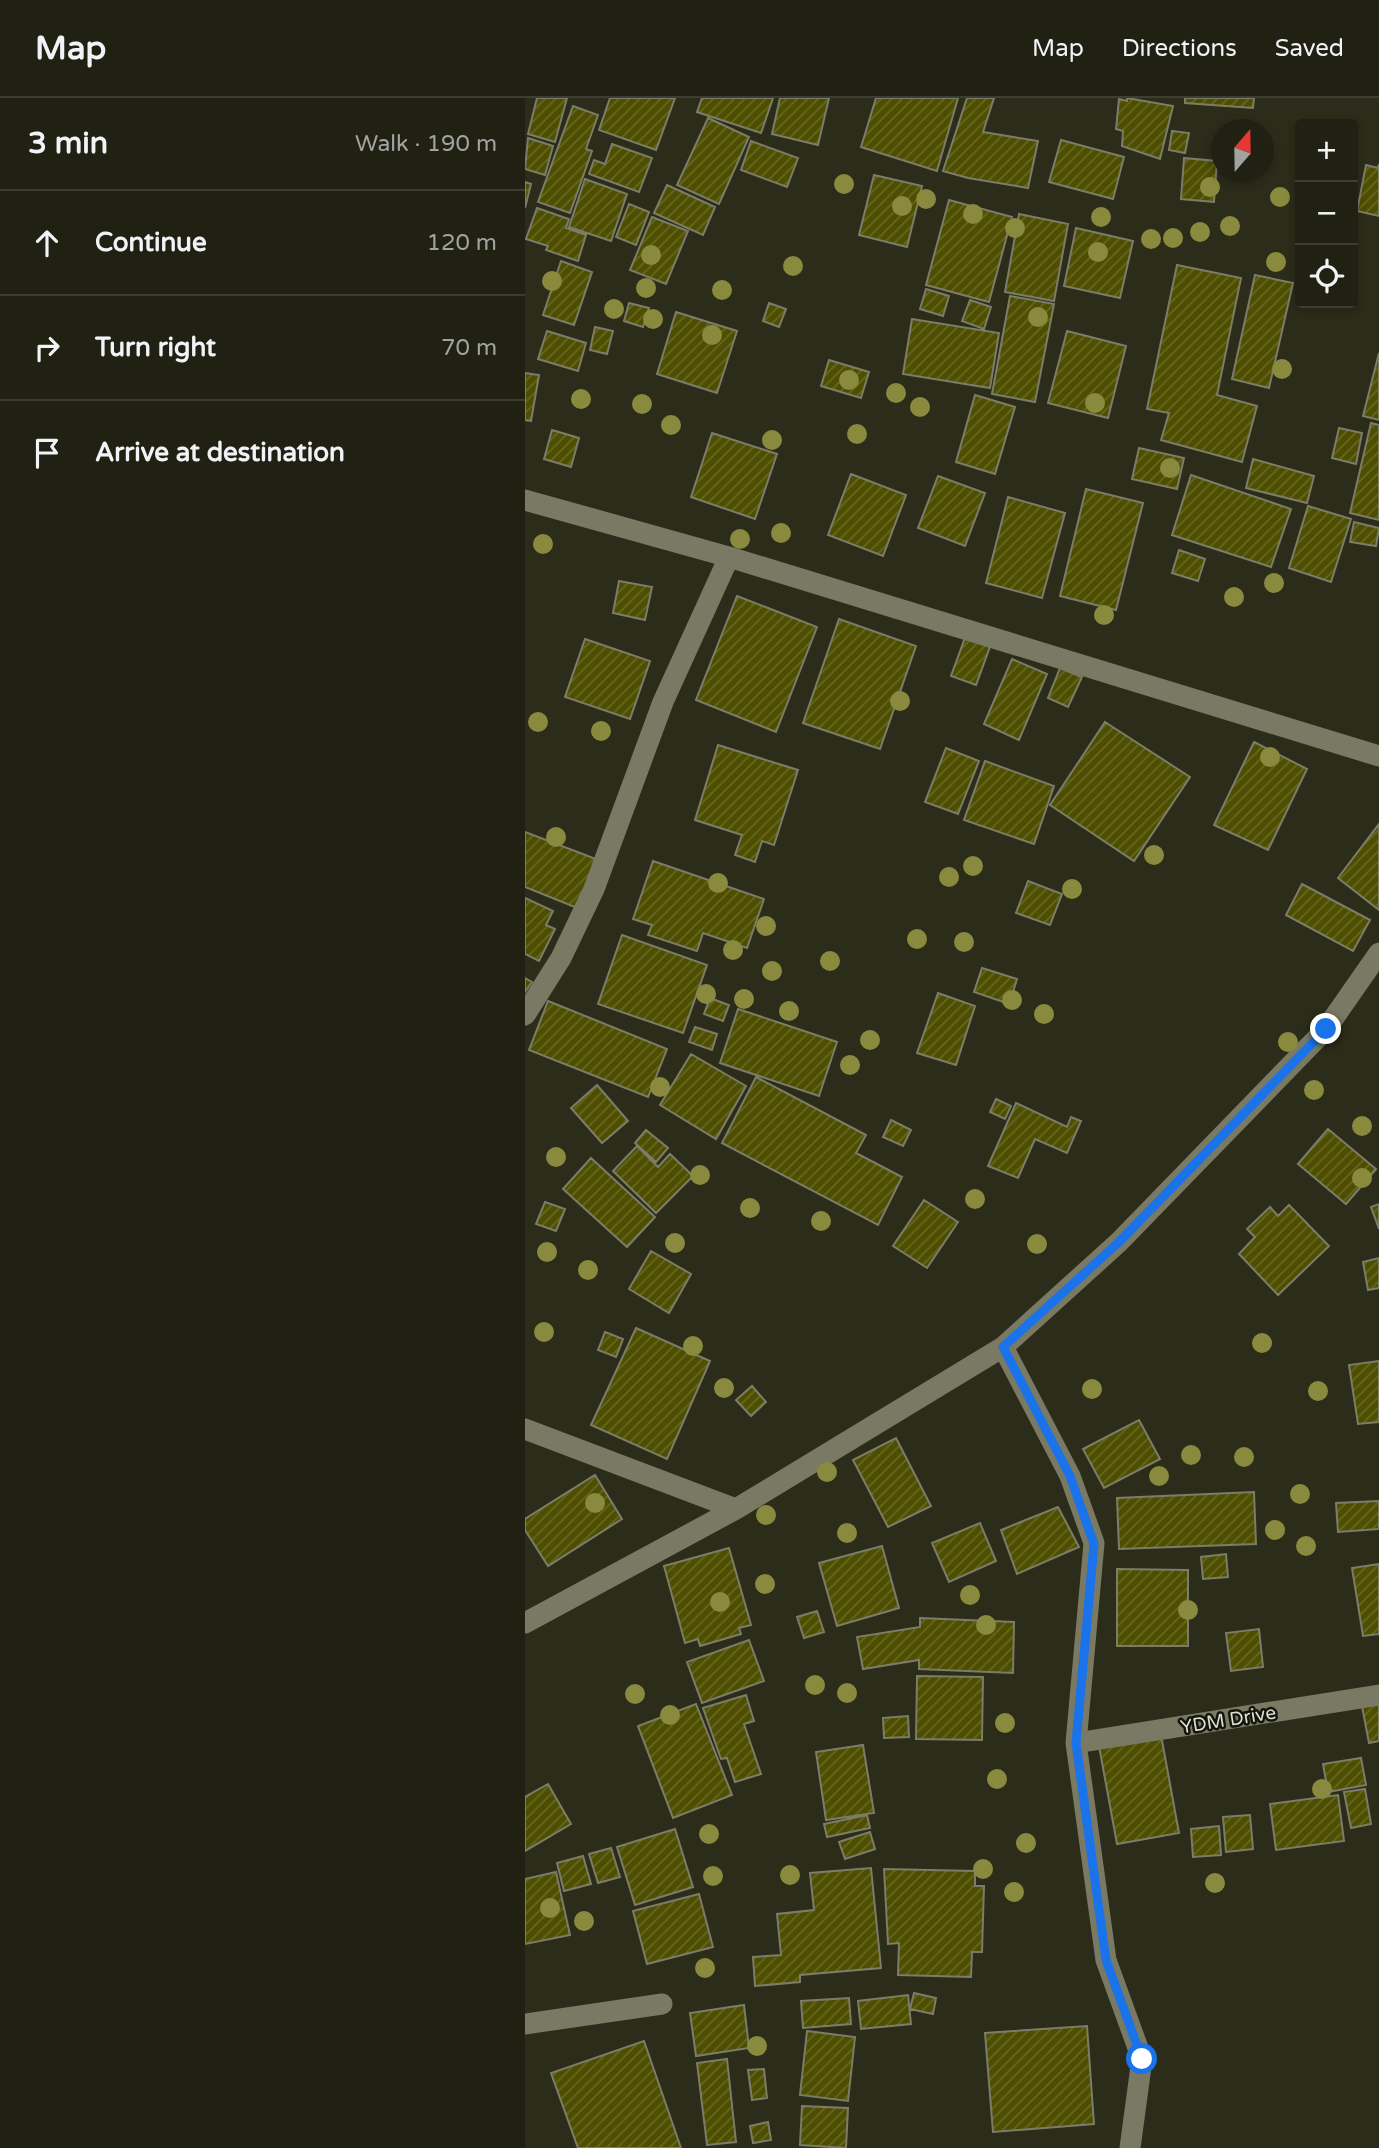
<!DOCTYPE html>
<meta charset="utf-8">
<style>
:root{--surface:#202113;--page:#2d2e21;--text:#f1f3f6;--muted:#a2a3a0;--line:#3d3e33}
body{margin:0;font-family:"Varela Round",sans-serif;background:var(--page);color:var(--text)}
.controls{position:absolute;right:21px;top:21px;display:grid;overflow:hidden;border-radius:7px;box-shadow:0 4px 10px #0003}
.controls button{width:63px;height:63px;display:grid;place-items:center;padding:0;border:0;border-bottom:2px solid var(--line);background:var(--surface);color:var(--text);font:35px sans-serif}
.compass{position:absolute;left:686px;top:21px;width:63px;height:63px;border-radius:50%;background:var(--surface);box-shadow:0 4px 10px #0003;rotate:20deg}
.stop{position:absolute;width:21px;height:21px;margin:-16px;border:5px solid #1a73e8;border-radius:50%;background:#fff}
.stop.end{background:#1a73e8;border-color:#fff;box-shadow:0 2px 7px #0008}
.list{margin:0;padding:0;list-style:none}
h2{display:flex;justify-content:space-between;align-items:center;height:91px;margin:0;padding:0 28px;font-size:30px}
h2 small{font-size:23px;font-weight:400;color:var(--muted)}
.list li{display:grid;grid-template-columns:46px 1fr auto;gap:21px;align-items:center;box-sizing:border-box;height:105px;padding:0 28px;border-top:2px solid var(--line)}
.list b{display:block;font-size:26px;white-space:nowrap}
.list em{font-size:23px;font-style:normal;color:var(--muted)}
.icon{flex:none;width:38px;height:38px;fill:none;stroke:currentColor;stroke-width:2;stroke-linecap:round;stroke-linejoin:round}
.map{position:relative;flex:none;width:854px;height:2050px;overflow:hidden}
header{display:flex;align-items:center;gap:42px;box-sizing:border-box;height:98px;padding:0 35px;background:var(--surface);border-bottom:2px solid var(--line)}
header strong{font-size:33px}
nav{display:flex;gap:38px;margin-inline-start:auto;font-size:24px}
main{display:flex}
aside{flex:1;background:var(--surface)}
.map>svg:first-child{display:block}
.building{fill:url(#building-hatch);stroke:#7c7d68;stroke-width:2}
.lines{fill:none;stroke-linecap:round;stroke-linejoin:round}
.minor{stroke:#797964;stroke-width:21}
.tree{fill:#898a3e}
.route{stroke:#1a73e8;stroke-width:9}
.labels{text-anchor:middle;stroke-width:5;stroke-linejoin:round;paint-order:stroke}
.street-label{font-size:19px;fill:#dedfd3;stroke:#13140b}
</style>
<header>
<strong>Map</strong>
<nav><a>Map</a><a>Directions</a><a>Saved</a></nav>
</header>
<main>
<aside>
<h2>3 min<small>Walk · 190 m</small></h2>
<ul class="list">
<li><svg class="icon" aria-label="ahead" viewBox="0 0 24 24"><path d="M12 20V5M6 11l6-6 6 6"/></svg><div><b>Continue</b></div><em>120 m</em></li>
<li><svg class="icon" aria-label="right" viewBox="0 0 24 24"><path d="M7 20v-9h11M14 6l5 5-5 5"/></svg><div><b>Turn right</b></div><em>70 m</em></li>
<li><svg class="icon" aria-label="arrive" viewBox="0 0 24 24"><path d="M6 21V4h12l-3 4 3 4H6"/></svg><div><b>Arrive at destination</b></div></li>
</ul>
</aside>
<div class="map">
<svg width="854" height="2050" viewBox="0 0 854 2050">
<defs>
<pattern id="building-hatch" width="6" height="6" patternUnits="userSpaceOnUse" patternTransform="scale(1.75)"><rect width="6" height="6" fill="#4e4e00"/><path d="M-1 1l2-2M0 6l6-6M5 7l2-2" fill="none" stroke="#676724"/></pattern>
</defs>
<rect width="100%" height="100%" fill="#2b2c19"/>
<!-- building -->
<path class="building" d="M 12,0 L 42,0 L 30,44 L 3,36 Z
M 85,0 L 150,0 L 131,52 L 74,32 Z
M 177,0 L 248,0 L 236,35 L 172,14 Z
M 255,0 L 304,0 L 293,47 L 247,36 Z
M 351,0 L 433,0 L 412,73 L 336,49 Z
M 442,0 L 469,0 L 458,34 L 513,43 L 503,90 L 443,80 L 418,73 Z
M 602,0 L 648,8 L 635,61 L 597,48 L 598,33 L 591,31 L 594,1 L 602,3 Z
M 660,0 L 729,0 L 728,10 L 660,5 Z
M 48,8 L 73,17 L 61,51 L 67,53 L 45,115 L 13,104 Z
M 183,20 L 224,39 L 194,106 L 152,87 Z
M 647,33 L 664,35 L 660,55 L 644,52 Z
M 3,40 L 28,48 L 20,77 L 0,71 Z
M 536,42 L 599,59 L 588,101 L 524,84 Z
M 226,43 L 273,60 L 262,89 L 216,72 Z
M 87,46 L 127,60 L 114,94 L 64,76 L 69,62 L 80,66 Z
M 659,60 L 692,63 L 689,104 L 656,101 Z
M 854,66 L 854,118 L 832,113 L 841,67 L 853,70 Z
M 349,77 L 397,88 L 382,149 L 334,137 Z
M 60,81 L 102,96 L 86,143 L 44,129 Z
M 0,84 L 6,86 L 0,110 Z
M 142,87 L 190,109 L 178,137 L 129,115 Z
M 424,102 L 487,119 L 464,204 L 401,187 Z
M 104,106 L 124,114 L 111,147 L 91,139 Z
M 12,110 L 44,121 L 41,130 L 61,137 L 53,163 L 21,152 L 23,148 L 1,141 Z
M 494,116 L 543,126 L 529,203 L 480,194 Z
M 127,119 L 163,133 L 141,186 L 105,172 Z
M 551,130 L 608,143 L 595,200 L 539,188 Z
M 36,163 L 67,174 L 49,227 L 18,217 Z
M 652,167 L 716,180 L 692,297 L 732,308 L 717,364 L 636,342 L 644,315 L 622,311 Z
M 730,177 L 768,185 L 744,290 L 707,281 Z
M 401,191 L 424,198 L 418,218 L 395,211 Z
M 485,198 L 529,206 L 510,304 L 467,296 Z
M 445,202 L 466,209 L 459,231 L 437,223 Z
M 104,205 L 124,210 L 118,229 L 99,223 Z
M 244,205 L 261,211 L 254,229 L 238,223 Z
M 151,214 L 212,233 L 192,295 L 132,276 Z
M 387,221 L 474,235 L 465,290 L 378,276 Z
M 70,229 L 88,233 L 82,256 L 65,252 Z
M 22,233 L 61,245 L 53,273 L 13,261 Z
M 542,233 L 601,248 L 583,320 L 523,305 Z
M 854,255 L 854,322 L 838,318 Z
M 304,262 L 344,274 L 336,300 L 296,288 Z
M 0,275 L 14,277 L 6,323 L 0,322 Z
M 450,297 L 490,309 L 470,376 L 431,364 Z
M 846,325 L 854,327 L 854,422 L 825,415 Z
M 814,330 L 837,335 L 831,366 L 807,360 Z
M 27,332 L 54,340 L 46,369 L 19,361 Z
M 187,335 L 252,356 L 230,421 L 166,399 Z
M 614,350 L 659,360 L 652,391 L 607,381 Z
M 728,361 L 789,378 L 782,405 L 721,390 Z
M 326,376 L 381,397 L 358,458 L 303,437 Z
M 666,377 L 766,411 L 746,469 L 647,437 Z
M 413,378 L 460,395 L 440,448 L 393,430 Z
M 561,391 L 618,405 L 591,512 L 535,498 Z
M 483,399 L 540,415 L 517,500 L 461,485 Z
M 783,408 L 826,421 L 806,484 L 764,470 Z
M 829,424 L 854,430 L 851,448 L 825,444 Z
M 654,452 L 680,461 L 673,483 L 647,475 Z
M 94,483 L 127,489 L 120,522 L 88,515 Z
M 212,498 L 292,529 L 251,634 L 171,602 Z
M 314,521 L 391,548 L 355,651 L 278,625 Z
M 441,537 L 466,546 L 451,587 L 426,578 Z
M 60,541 L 125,563 L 105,621 L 40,599 Z
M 487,561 L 522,576 L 494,642 L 459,626 Z
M 535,570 L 557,579 L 543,609 L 523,600 Z
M 580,624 L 665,679 L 609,763 L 525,707 Z
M 729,644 L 782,671 L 743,752 L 689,727 Z
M 193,647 L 273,672 L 249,747 L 237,743 L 230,764 L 210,757 L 217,737 L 170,722 Z
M 421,650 L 454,663 L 433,716 L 400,704 Z
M 460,663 L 529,688 L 509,746 L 439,722 Z
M 854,726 L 854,812 L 813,780 Z
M 0,734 L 71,761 L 52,810 L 0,789 Z
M 128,763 L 239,801 L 222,850 L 178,835 L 172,853 L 123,837 L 127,827 L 108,821 Z
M 503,783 L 537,796 L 525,827 L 491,815 Z
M 777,786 L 845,822 L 828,853 L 761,817 Z
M 0,800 L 28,813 L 21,827 L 30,831 L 14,863 L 0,856 Z
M 97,837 L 182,867 L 158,935 L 73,906 Z
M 457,870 L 492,881 L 484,906 L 449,894 Z
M 0,880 L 7,884 L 0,894 Z
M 413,895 L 450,908 L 431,967 L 392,955 Z
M 185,900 L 204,907 L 198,923 L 179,916 Z
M 23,903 L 142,951 L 123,999 L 4,952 Z
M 213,911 L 312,944 L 294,998 L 195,965 Z
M 170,929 L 192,936 L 187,952 L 164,944 Z
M 166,956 L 221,988 L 191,1041 L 135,1007 Z
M 231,979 L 341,1037 L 331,1055 L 377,1079 L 353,1127 L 197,1045 Z
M 72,987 L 103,1023 L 77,1045 L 46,1010 Z
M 471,1001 L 486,1008 L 480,1021 L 465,1014 Z
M 491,1005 L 542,1029 L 546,1019 L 556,1023 L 542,1055 L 510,1041 L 493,1080 L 463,1068 Z
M 366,1022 L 386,1032 L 378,1048 L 358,1039 Z
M 803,1031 L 851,1071 L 821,1106 L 773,1066 Z
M 121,1032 L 143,1050 L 131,1064 L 110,1045 Z
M 112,1048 L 133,1069 L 145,1056 L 168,1078 L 131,1115 L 88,1073 Z
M 66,1060 L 130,1119 L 102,1149 L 38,1091 Z
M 399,1102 L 433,1124 L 402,1170 L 368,1148 Z
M 20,1104 L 40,1111 L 31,1133 L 11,1126 Z
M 854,1106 L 854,1131 L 846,1109 Z
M 764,1107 L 804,1148 L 753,1197 L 714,1156 L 730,1139 L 722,1131 L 745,1109 L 753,1118 Z
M 126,1153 L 166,1176 L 144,1215 L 104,1191 Z
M 854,1160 L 854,1190 L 843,1192 L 838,1164 Z
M 111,1230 L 185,1263 L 142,1361 L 66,1327 Z
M 80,1234 L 98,1241 L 91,1259 L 73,1252 Z
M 854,1263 L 854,1324 L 833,1326 L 824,1267 Z
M 227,1288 L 241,1304 L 226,1318 L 211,1302 Z
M 614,1322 L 635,1361 L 579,1390 L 558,1351 Z
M 371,1340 L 406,1408 L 363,1429 L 328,1362 Z
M 70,1377 L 97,1421 L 23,1468 L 0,1432 L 0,1421 Z
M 729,1394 L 731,1446 L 594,1451 L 592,1400 Z
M 854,1403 L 854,1431 L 813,1434 L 811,1405 Z
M 533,1409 L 554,1449 L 492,1476 L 476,1432 Z
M 455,1425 L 471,1463 L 424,1484 L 407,1445 Z
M 357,1448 L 374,1510 L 312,1528 L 294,1465 Z
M 204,1450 L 226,1527 L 214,1530 L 216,1536 L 175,1548 L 173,1541 L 160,1545 L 139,1468 Z
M 701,1456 L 703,1479 L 678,1481 L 676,1459 Z
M 854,1466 L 854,1536 L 838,1538 L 827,1470 Z
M 592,1471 L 663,1472 L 663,1548 L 592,1548 Z
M 292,1513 L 299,1534 L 279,1540 L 272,1519 Z
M 395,1520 L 489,1524 L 488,1575 L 394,1571 L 394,1562 L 338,1571 L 332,1539 L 395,1529 Z
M 734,1531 L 738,1569 L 706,1573 L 701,1535 Z
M 224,1542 L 239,1583 L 177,1605 L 162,1564 Z
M 392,1578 L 458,1579 L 457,1642 L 391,1641 Z
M 221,1597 L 229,1623 L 219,1626 L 236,1676 L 210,1684 L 202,1660 L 196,1661 L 178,1610 Z
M 854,1601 L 854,1643 L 844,1645 L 836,1603 Z
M 171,1606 L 207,1697 L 148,1720 L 113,1628 Z
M 383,1618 L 384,1639 L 359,1640 L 358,1620 Z
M 636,1637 L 654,1735 L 592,1746 L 574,1648 Z
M 338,1647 L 349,1715 L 301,1722 L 291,1654 Z
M 836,1660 L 841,1687 L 803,1694 L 798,1666 Z
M 23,1686 L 46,1726 L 0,1753 L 0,1699 Z
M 840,1691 L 846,1726 L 826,1730 L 819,1694 Z
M 813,1697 L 819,1743 L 751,1752 L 745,1706 Z
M 342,1717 L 345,1730 L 302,1739 L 299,1726 Z
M 725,1717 L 728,1751 L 701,1754 L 698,1719 Z
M 694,1728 L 696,1757 L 668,1759 L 666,1731 Z
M 150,1731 L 168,1789 L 110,1807 L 92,1749 Z
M 345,1734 L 350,1751 L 320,1761 L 314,1744 Z
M 86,1750 L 95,1779 L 73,1785 L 64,1756 Z
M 58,1758 L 66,1786 L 39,1793 L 32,1765 Z
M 346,1770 L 356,1870 L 275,1877 L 275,1884 L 230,1888 L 228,1859 L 256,1857 L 252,1816 L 289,1812 L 285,1775 Z
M 359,1771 L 450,1773 L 450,1788 L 459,1788 L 457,1854 L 447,1854 L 446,1879 L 373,1877 L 374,1845 L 363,1846 Z
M 31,1774 L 45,1837 L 0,1846 L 0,1781 Z
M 174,1796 L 188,1849 L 122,1866 L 108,1813 Z
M 389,1895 L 411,1900 L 408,1916 L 385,1911 Z
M 383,1897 L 386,1926 L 336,1931 L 333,1903 Z
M 324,1900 L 326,1926 L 278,1930 L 276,1903 Z
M 219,1907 L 224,1950 L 171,1958 L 165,1915 Z
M 562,1928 L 569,2026 L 468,2034 L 460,1935 Z
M 282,1933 L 330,1939 L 323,2003 L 275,1997 Z
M 119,1943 L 156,2050 L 53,2050 L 26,1975 Z
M 202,1961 L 211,2044 L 182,2047 L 172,1965 Z
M 239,1971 L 242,2000 L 227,2002 L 223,1972 Z
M 277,2008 L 323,2010 L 321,2050 L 275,2047 Z
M 243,2024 L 246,2042 L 228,2045 L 225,2028 Z"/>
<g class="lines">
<!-- minor -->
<path class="minor" d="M 0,402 L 204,459 L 854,658
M 0,917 L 36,860 L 69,791 L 138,604 L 204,459
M 478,1249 L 545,1378 L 569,1445 L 551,1645 L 581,1862 L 617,1961 L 605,2050
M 0,1331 L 211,1411
M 0,1525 L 211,1411 L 478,1249 L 594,1144 L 801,931 L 854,855
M 551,1645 L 854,1597
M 0,1926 L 137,1906"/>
</g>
<!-- trees -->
<g class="tree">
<circle cx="319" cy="86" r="10"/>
<circle cx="685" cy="89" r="10"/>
<circle cx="755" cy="99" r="10"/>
<circle cx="401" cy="101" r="10"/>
<circle cx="377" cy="108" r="10"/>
<circle cx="448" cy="116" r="10"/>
<circle cx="576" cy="119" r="10"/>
<circle cx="705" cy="128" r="10"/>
<circle cx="490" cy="130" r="10"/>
<circle cx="675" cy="134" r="10"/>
<circle cx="648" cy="140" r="10"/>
<circle cx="626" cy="141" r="10"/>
<circle cx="573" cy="154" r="10"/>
<circle cx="126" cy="157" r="10"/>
<circle cx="751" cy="164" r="10"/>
<circle cx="268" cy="168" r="10"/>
<circle cx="27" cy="183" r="10"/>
<circle cx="121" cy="190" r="10"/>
<circle cx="197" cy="192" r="10"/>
<circle cx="89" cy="211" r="10"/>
<circle cx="513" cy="219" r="10"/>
<circle cx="128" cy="221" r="10"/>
<circle cx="187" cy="237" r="10"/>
<circle cx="757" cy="271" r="10"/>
<circle cx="324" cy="282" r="10"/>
<circle cx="371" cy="295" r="10"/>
<circle cx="56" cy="301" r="10"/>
<circle cx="570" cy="305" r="10"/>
<circle cx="117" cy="306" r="10"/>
<circle cx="395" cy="309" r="10"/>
<circle cx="146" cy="327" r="10"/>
<circle cx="332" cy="336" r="10"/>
<circle cx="247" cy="342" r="10"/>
<circle cx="645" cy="370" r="10"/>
<circle cx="256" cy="435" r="10"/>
<circle cx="215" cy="441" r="10"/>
<circle cx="18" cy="446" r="10"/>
<circle cx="749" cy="485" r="10"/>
<circle cx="709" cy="499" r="10"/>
<circle cx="579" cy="517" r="10"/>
<circle cx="375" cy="603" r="10"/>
<circle cx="13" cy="624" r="10"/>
<circle cx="76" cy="633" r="10"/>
<circle cx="745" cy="659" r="10"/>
<circle cx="31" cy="739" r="10"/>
<circle cx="629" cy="757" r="10"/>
<circle cx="448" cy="768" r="10"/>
<circle cx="424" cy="779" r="10"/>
<circle cx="193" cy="785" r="10"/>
<circle cx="547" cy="791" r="10"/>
<circle cx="241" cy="828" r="10"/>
<circle cx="392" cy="841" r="10"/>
<circle cx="439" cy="844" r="10"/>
<circle cx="208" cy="852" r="10"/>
<circle cx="305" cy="863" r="10"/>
<circle cx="247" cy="873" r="10"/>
<circle cx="181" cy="896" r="10"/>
<circle cx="219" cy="901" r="10"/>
<circle cx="487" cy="902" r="10"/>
<circle cx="264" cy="913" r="10"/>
<circle cx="519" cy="916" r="10"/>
<circle cx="345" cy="942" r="10"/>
<circle cx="763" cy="944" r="10"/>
<circle cx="325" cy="967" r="10"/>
<circle cx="135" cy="989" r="10"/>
<circle cx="789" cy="992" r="10"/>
<circle cx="837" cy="1028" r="10"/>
<circle cx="31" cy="1059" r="10"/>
<circle cx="175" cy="1077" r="10"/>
<circle cx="837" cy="1080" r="10"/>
<circle cx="450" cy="1101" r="10"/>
<circle cx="225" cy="1110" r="10"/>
<circle cx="296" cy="1123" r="10"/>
<circle cx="150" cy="1145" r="10"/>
<circle cx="512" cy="1146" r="10"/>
<circle cx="22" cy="1154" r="10"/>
<circle cx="63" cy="1172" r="10"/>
<circle cx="19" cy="1234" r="10"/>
<circle cx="737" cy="1245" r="10"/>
<circle cx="168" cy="1248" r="10"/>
<circle cx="199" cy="1290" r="10"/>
<circle cx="567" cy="1291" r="10"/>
<circle cx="793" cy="1293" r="10"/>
<circle cx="666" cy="1357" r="10"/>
<circle cx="719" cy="1359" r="10"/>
<circle cx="302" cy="1374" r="10"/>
<circle cx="634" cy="1378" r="10"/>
<circle cx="775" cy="1396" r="10"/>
<circle cx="70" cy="1405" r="10"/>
<circle cx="241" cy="1417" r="10"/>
<circle cx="750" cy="1432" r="10"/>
<circle cx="322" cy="1435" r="10"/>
<circle cx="781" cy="1448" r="10"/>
<circle cx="240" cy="1486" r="10"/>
<circle cx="445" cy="1497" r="10"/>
<circle cx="195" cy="1504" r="10"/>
<circle cx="663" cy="1512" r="10"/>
<circle cx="461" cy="1527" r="10"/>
<circle cx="290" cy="1587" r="10"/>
<circle cx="322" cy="1595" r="10"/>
<circle cx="110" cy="1596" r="10"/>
<circle cx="145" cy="1617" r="10"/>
<circle cx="480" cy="1625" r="10"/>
<circle cx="472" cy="1681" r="10"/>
<circle cx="797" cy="1691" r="10"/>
<circle cx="184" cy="1736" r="10"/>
<circle cx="501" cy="1745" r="10"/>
<circle cx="458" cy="1771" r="10"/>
<circle cx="265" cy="1777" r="10"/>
<circle cx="188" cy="1778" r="10"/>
<circle cx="690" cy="1785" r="10"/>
<circle cx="489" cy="1794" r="10"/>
<circle cx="25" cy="1810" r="10"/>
<circle cx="59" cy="1823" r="10"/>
<circle cx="180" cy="1870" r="10"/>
<circle cx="232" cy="1948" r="10"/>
</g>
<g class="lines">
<!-- route -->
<path class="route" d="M 617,1961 L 581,1862 L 551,1645 L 569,1446 L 545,1378 L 478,1249 L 594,1144 L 801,931"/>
</g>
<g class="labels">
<!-- street labels -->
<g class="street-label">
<text transform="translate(703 1621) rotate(-9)" y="7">YDM Drive</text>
</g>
</g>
</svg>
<div class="controls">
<button>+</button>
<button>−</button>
<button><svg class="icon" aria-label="locate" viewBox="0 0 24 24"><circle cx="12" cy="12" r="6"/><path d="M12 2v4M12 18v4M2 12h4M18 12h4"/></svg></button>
</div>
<svg class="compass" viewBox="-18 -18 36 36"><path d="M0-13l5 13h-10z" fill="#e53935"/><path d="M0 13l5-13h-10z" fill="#a2a3a0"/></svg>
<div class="stop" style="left:617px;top:1961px"></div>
<div class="stop end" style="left:801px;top:931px"></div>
</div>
</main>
